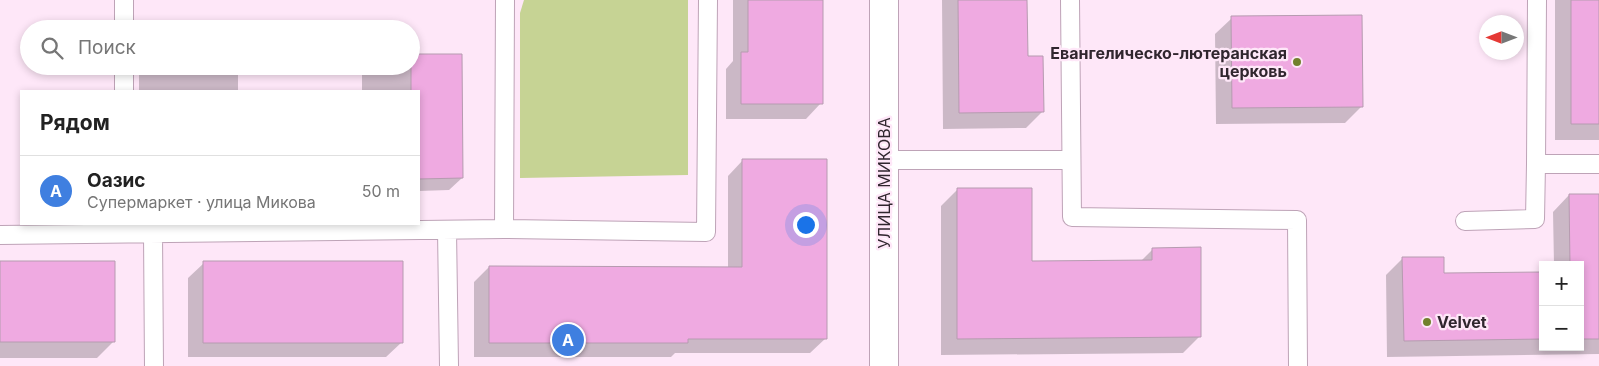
<!DOCTYPE html>
<html lang="ru">
<meta charset="utf-8">
<style>
:root{--surface:#fff;--page:#f2f2f2;--text:#222;--muted:#767676;--line:#e0e0e0;--accent:#0f766e}
body{margin:0;font-family:Inter,sans-serif;background:var(--page);color:var(--text)}
.controls{position:absolute;right:15px;bottom:15px;display:grid;overflow:hidden;border-radius:0px;box-shadow:0 2px 8px #0003}
.controls button{width:45px;height:45px;display:grid;place-items:center;padding:0;border:0;border-bottom:1px solid var(--line);background:var(--surface);color:var(--text);font:25px sans-serif}
.compass{position:absolute;left:1479px;top:15px;width:45px;height:45px;border-radius:50%;background:var(--surface);box-shadow:0 2px 8px #0003;rotate:270deg}
.you{position:absolute;left:805px;top:224px;width:18px;height:18px;margin:-12px;border:4px solid #fff;border-radius:50%;background:#1a73e8;box-shadow:0 0 0 8px #1a73e833}
.badge{display:grid;place-items:center;width:32px;height:32px;border-radius:50%;background:var(--accent);color:#fff;font-size:16px;font-weight:700}
.pin{position:absolute;translate:-50% -50%;border:2px solid #fff;box-shadow:0 1px 5px #0006}
.list{margin:0;padding:0;list-style:none}
h2{display:flex;justify-content:space-between;align-items:center;height:65px;margin:0;padding:0 20px;font-size:21px}
h2 small{font-size:16px;font-weight:400;color:var(--muted)}
.list li{display:grid;grid-template-columns:32px 1fr auto;gap:15px;align-items:center;box-sizing:border-box;height:70px;padding:0 20px;border-top:1px solid var(--line)}
.list b{display:block;font-size:19px;white-space:nowrap}
.list p{margin:0;font-size:16px;white-space:nowrap;color:var(--muted)}
.list em{font-size:16px;font-style:normal;color:var(--muted)}
.icon{flex:none;width:28px;height:28px;fill:none;stroke:currentColor;stroke-width:2;stroke-linecap:round;stroke-linejoin:round}
.map{position:relative;flex:none;width:1599px;height:366px;overflow:hidden}
.search{position:absolute;background:var(--surface);box-shadow:0 2px 8px #0003;left:20px;top:20px;width:400px;height:55px;display:flex;align-items:center;gap:12px;box-sizing:border-box;padding:0 18px;border-radius:28px;color:var(--muted);font-size:19px}
.panel{position:absolute;background:var(--surface);box-shadow:0 2px 8px #0003;left:20px;top:90px;width:400px;height:135px;border-radius:0px}
.map>svg:first-child{display:block}
.green{fill:#c6d394}
.shadow{fill:#0003}
.building{fill:#efaae1;stroke:#b69bb0}
.lines{fill:none;stroke-linecap:round;stroke-linejoin:round}
.service-casing{stroke:#bea3b7;stroke-width:20}
.minor-casing{stroke:#bea3b7;stroke-width:30}
.service{stroke:#fff;stroke-width:18}
.minor{stroke:#fff;stroke-width:28}
.poi-dot{fill:#72802d;stroke:#fee7f8;stroke-width:2}
.labels{text-anchor:middle;stroke-width:4.5;stroke-linejoin:round;paint-order:stroke}
.poi-label{font-size:16px;font-weight:bold;fill:#30262e;stroke:#fee7f8;text-anchor:end}
.street-label{font-size:16px;fill:#30262e;stroke:#fee7f8}
</style>
<div class="map">
<svg width="1599" height="366" viewBox="0 0 1599 366">
<rect width="100%" height="100%" fill="#fee7f8"/>
<!-- green -->
<path class="green" d="M 524,0 L 688,0 L 688,175 L 520,178 L 520,13 Z"/>
<!-- shadow -->
<path class="shadow" d="M 733,0 L 821,0 L 821,103 L 806,119 L 726,119 L 726,69 L 733,61 Z
M 942,0 L 1026,0 L 1026,57 L 1042,112 L 1026,128 L 943,129 Z
M 1555,0 L 1599,0 L 1599,140 L 1555,140 Z
M 1232,18 L 1362,106 L 1345,123 L 1216,124 L 1215,34 Z
M 147,66 L 238,66 L 238,91 L 139,91 L 139,75 Z
M 364,66 L 411,66 L 462,178 L 449,190 L 419,191 L 419,91 L 362,91 L 362,69 Z
M 743,160 L 826,338 L 810,353 L 675,353 L 671,357 L 474,357 L 474,282 L 489,267 L 728,268 L 728,176 Z
M 957,190 L 1031,262 L 1140,262 L 1153,249 L 1199,337 L 1183,353 L 941,355 L 941,206 Z
M 1569,195 L 1599,195 L 1599,354 L 1387,357 L 1386,275 L 1403,258 L 1442,275 L 1543,273 L 1543,347 L 1580,347 L 1580,265 L 1554,265 L 1553,212 Z
M 0,263 L 114,341 L 97,358 L 0,358 Z
M 204,263 L 402,342 L 386,357 L 188,357 L 188,278 Z"/>
<!-- building -->
<path class="building" d="M 748,0 L 823,0 L 823,104 L 741,104 L 741,52 L 748,52 Z
M 958,0 L 1027,0 L 1028,56 L 1043,56 L 1044,112 L 959,113 Z
M 1571,0 L 1599,0 L 1599,124 L 1571,124 Z
M 1362,15 L 1363,107 L 1232,108 L 1231,16 Z
M 411,54 L 462,54 L 463,178 L 419,179 L 419,91 L 411,91 Z
M 742,159 L 827,159 L 827,339 L 688,339 L 688,343 L 489,343 L 489,266 L 742,267 Z
M 957,188 L 1032,188 L 1032,261 L 1152,260 L 1152,248 L 1201,247 L 1201,337 L 957,339 Z
M 1569,194 L 1599,194 L 1599,339 L 1580,339 L 1580,265 L 1570,265 Z
M 1402,257 L 1444,257 L 1444,273 L 1543,272 L 1543,339 L 1404,341 Z
M 0,261 L 115,261 L 115,342 L 0,342 Z
M 203,261 L 403,261 L 403,343 L 203,343 Z"/>
<g class="lines">
<!-- service casing -->
<g class="service-casing">
<path id="service" d="M 124,0 L 124,29
M 505,0 L 504,229 L 706,232 L 708,0
M 1070,0 L 1072,217 L 1297,220 L 1298,366
M 1537,0 L 1536,164 L 1599,164
M 124,66 L 124,91
M 884,160 L 1071,160
M 1465,221 L 1535,219 L 1536,164
M 447,230 L 449,366
M 153,233 L 154,366
M 0,235 L 504,229"/>
</g>
<!-- minor casing -->
<g class="minor-casing">
<path id="minor" d="M 884,0 L 884,366"/>
</g>
<!-- service -->
<use href="#service" class="service"/>
<!-- minor -->
<use href="#minor" class="minor"/>
</g>
<!-- markers -->
<g class="poi-dot">
<circle cx="1297" cy="62" r="5"/>
<circle cx="1427" cy="322" r="5"/>
</g>
<g class="labels">
<!-- poi labels -->
<g class="poi-label">
<text x="1287" y="59">Евангелическо-лютеранская<tspan x="1287" dy="18">церковь</tspan></text>
<text x="1437" y="328" text-anchor="start">Velvet</text>
</g>
<!-- street labels -->
<g class="street-label">
<text transform="translate(884 183) rotate(-90)" y="6">УЛИЦА МИКОВА</text>
</g>
</g>
</svg>
<div class="controls">
<button>+</button>
<button>−</button>
</div>
<svg class="compass" viewBox="-18 -18 36 36"><path d="M0-13l5 13h-10z" fill="#e53935"/><path d="M0 13l5-13h-10z" fill="#767676"/></svg>
<div class="you"></div>
<div class="pin badge" style="left:568px;top:340px;background:#3f7fe0">A</div>
<div class="search"><svg class="icon" aria-label="search" viewBox="0 0 24 24"><circle cx="10" cy="10" r="6"/><path d="M15 15l6 6"/></svg>Поиск</div>
<section class="panel">
<h2>Рядом<small></small></h2>
<ul class="list">
<li><span class="badge" style="background:#3f7fe0">A</span><div><b>Оазис</b><p>Супермаркет · улица Микова</p></div><em>50 m</em></li>
</ul>
</section>
</div>
